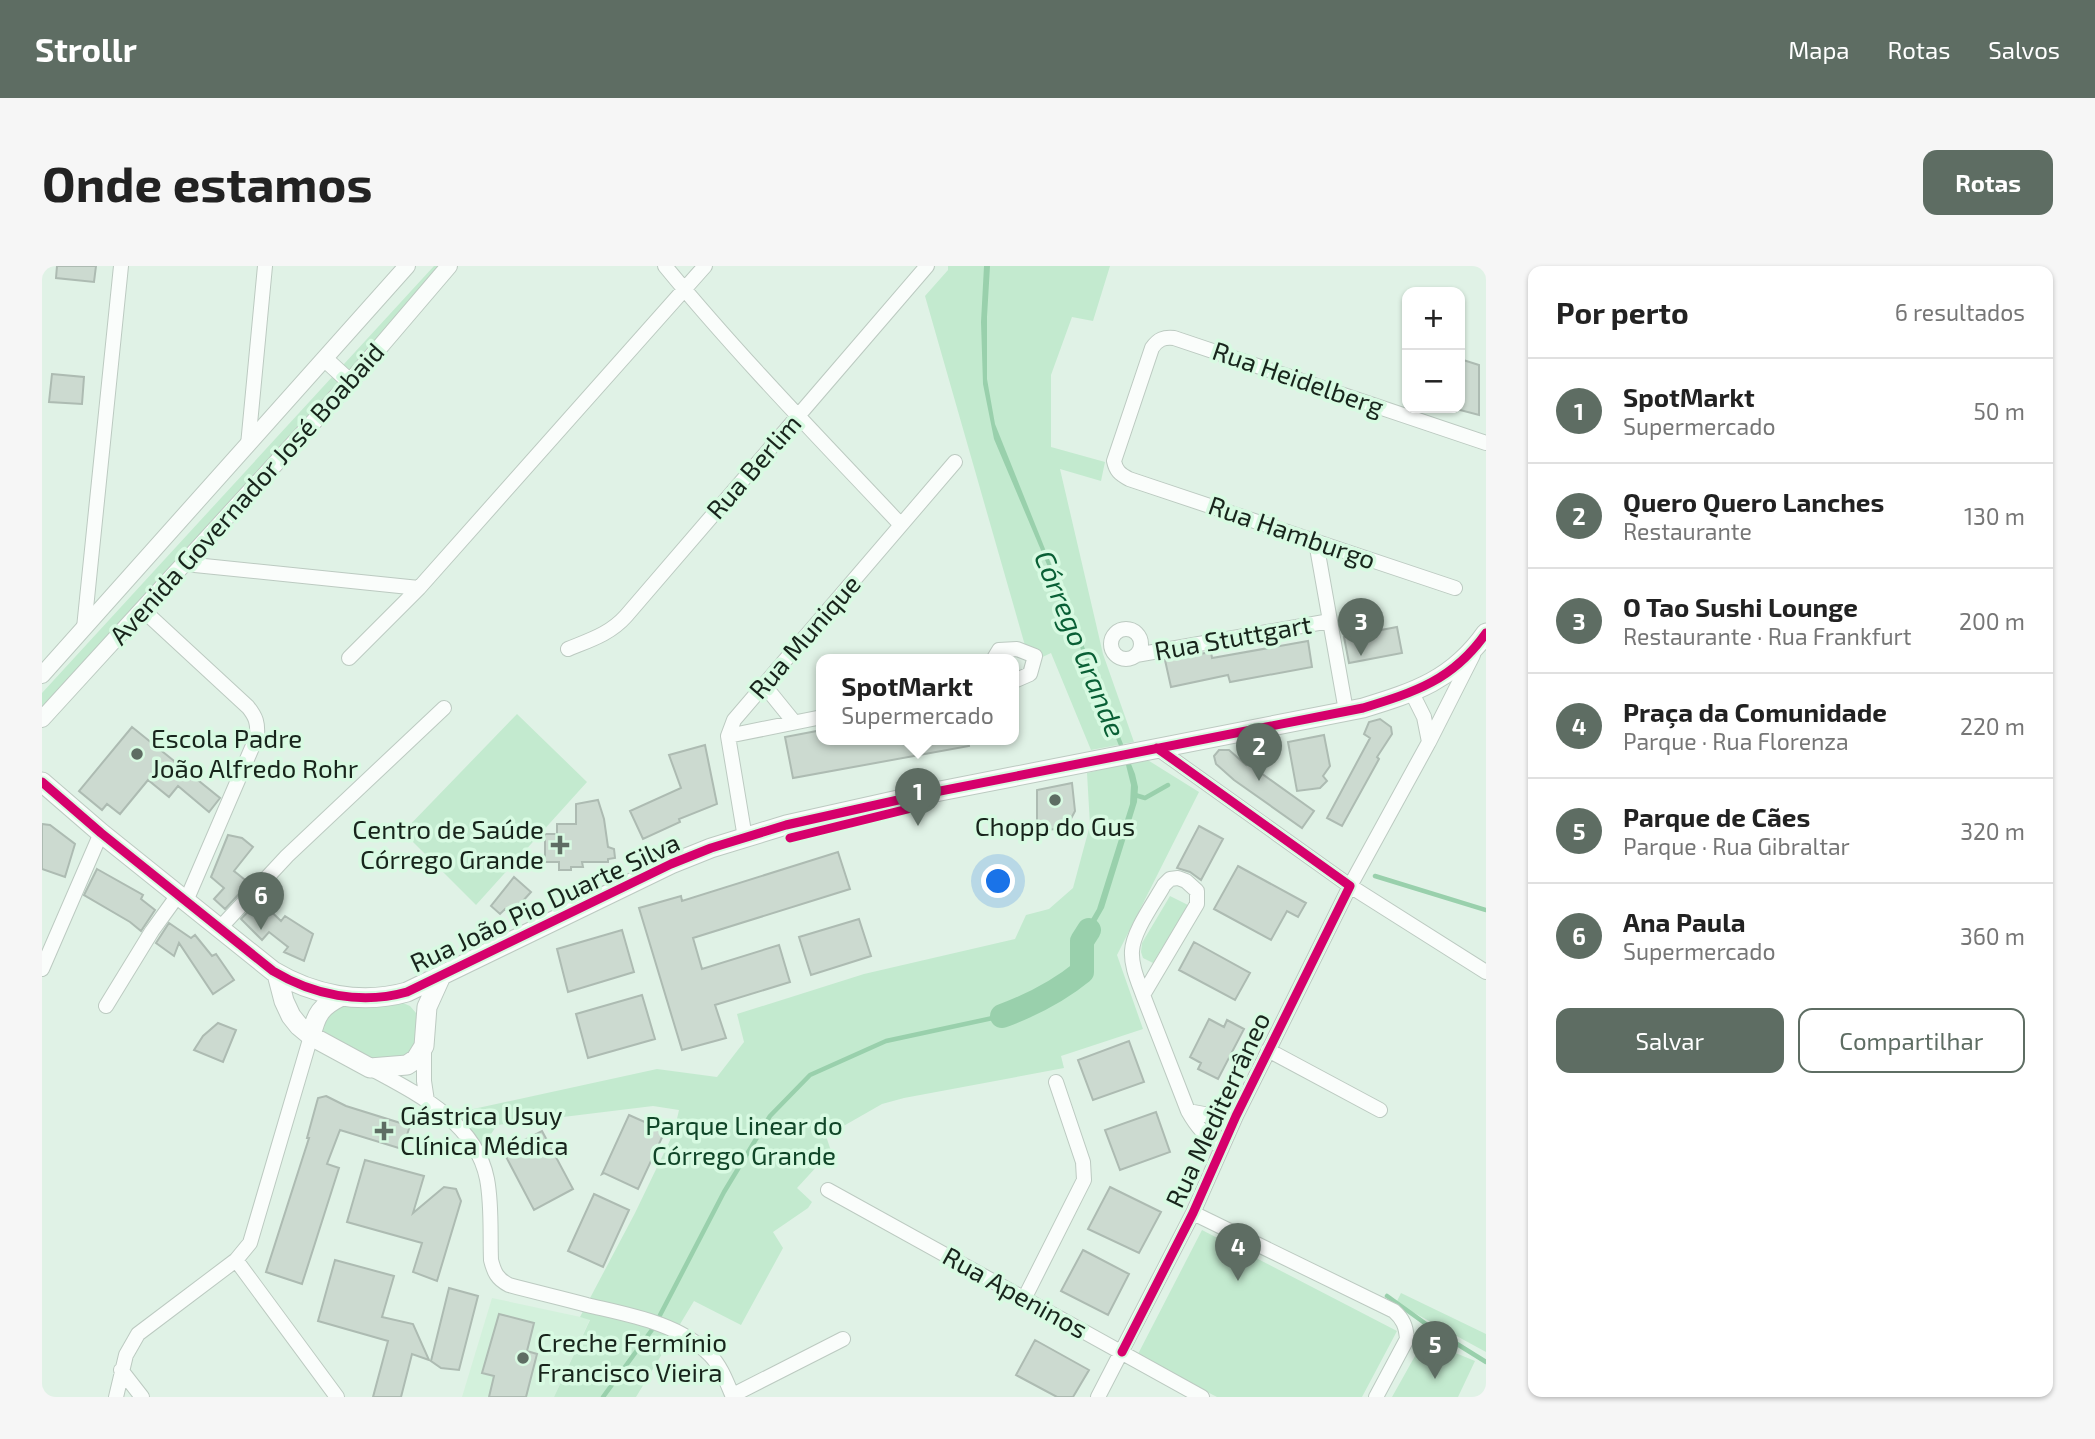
<!DOCTYPE html>
<html lang="pt">
<meta charset="utf-8">
<style>
:root{--surface:#fff;--page:#f6f6f6;--text:#222;--muted:#767676;--line:#e0e0e0;--accent:#5e6d63}
body{margin:0;font-family:"Exo 2",sans-serif;background:var(--page);color:var(--text)}
.controls{position:absolute;right:21px;top:21px;display:grid;overflow:hidden;border-radius:14px;box-shadow:0 2px 5px #0004}
.controls button{width:63px;height:63px;display:grid;place-items:center;padding:0;border:0;border-bottom:2px solid var(--line);background:var(--surface);color:var(--text);font:35px sans-serif}
.you{position:absolute;left:957px;top:616px;width:24px;height:24px;margin:-18px;border:5px solid #fff;border-radius:50%;background:#1a73e8;box-shadow:0 0 0 10px #1a73e833}
.badge{display:grid;place-items:center;width:46px;height:46px;border-radius:50%;background:var(--accent);color:#fff;font-size:23px;font-weight:700}
.pin{position:absolute;translate:-50% -58px;filter:drop-shadow(0 2px 4px #0008)}
.pin::after{content:'';position:absolute;top:37px;width:24px;height:21px;background:inherit;clip-path:polygon(0 0,100% 0,50% 100%)}
.popup{position:absolute;left:774px;top:388px;width:203px;height:91px;box-sizing:border-box;display:grid;place-content:center;border-radius:14px;background:var(--surface);filter:drop-shadow(0 2px 5px #0005);font-size:23px;white-space:nowrap;color:var(--muted)}
.popup b{font-size:26px;color:var(--text)}
.popup::after{content:'';position:absolute;left:50%;top:100%;margin-left:-14px;border:14px solid transparent;border-top-color:var(--surface)}
.list{margin:0;padding:0;list-style:none}
h2{display:flex;justify-content:space-between;align-items:center;height:91px;margin:0;padding:0 28px;font-size:30px}
h2 small{font-size:23px;font-weight:400;color:var(--muted)}
.list li{display:grid;grid-template-columns:46px 1fr auto;gap:21px;align-items:center;box-sizing:border-box;height:105px;padding:0 28px;border-top:2px solid var(--line)}
.list b{display:block;font-size:26px;white-space:nowrap}
.list p{margin:0;font-size:23px;white-space:nowrap;color:var(--muted)}
.list em{font-size:23px;font-style:normal;color:var(--muted)}
.actions{display:flex;gap:14px;padding:21px 28px}
.actions a{flex:1;padding:16px 0;border:2px solid var(--accent);border-radius:14px;text-align:center;font-size:24px;color:var(--accent)}
.actions .main{background:var(--accent);color:#fff}
.map{position:relative;flex:none;width:1444px;height:1131px;overflow:hidden;border-radius:14px}
header{display:flex;align-items:center;gap:42px;box-sizing:border-box;height:98px;padding:0 35px;background:var(--accent);color:#fff}
header strong{font-size:33px}
nav{display:flex;gap:38px;margin-inline-start:auto;font-size:24px}
.intro{display:flex;align-items:center;justify-content:space-between;box-sizing:border-box;height:168px;padding:0 42px}
h1{margin:0;font-size:49px}
.button{padding:18px 32px;border-radius:14px;background:var(--accent);color:#fff;font-size:24px;font-weight:700}
main{display:flex;gap:42px;padding:0 42px}
aside{flex:1;background:var(--surface);border-radius:14px;box-shadow:0 2px 5px #0004}
.map>svg:first-child{display:block}
.built{fill:#d3f1dc}
.green{fill:#c3eacf}
.water{fill:#99d0ac}
.lines{fill:none;stroke-linecap:round;stroke-linejoin:round}
.stream{stroke:#99d0ac;stroke-width:4.5}
.river{stroke:#99d0ac;stroke-width:24}
.building{fill:#ccdad0;stroke:#adbbb2;stroke-width:2}
.minor-casing{stroke:#bccac1;stroke-width:16}
.tertiary-casing{stroke:#bccac1;stroke-width:18}
.secondary-casing{stroke:#bccac1;stroke-width:21}
.minor{stroke:#fafdfb;stroke-width:14}
.tertiary{stroke:#fafdfb;stroke-width:16}
.secondary{stroke:#fafdfb;stroke-width:19}
.cycleway-casing{stroke:#d8fae2;stroke-width:13}
.cycleway{stroke:#d6006c;stroke-width:9}
.poi-dot{fill:#5e6d63;stroke:#d8fae2;stroke-width:2.5}
.labels{text-anchor:middle;stroke-width:7;stroke-linejoin:round;paint-order:stroke}
.street-label{font-size:26px;fill:#18251c;stroke:#d8fae2}
.poi-label{font-size:26px;fill:#18251c;stroke:#d8fae2;text-anchor:start}
.park-label{font-size:26px;fill:#104628;stroke:#d8fae2}
.water-label{font-size:28px;font-style:italic;fill:#095f35;stroke:#d8fae2}
</style>
<header>
<strong>Strollr</strong>
<nav><a>Mapa</a><a>Rotas</a><a>Salvos</a></nav>
</header>
<div class="intro"><h1>Onde estamos</h1><a class="button">Rotas</a></div>
<main>
<div class="map">
<svg width="1444" height="1131" viewBox="0 0 1444 1131">
<rect width="100%" height="100%" fill="#e0f2e6"/>
<!-- built -->
<path class="built" d="M 450,1032 L 548,1053 L 512,1131 L 420,1131 Z"/>
<!-- green -->
<path class="green" d="M 392,0 L 402,0 L 0,441 L 0,427 Z
M 906,0 L 1068,0 L 1051,55 L 1030,51 L 1009,109 L 1009,181 L 1063,196 L 1059,215 L 1018,203 L 1061,388 L 1092,476 L 1049,484 L 1009,387 L 988,397 L 883,30 L 906,4 Z
M 475,448 L 545,516 L 434,639 L 361,566 Z
M 1104,493 L 1157,526 L 1075,689 L 1101,763 L 1019,790 L 1022,802 L 862,832 L 840,838 L 784,870 L 789,885 L 755,922 L 770,936 L 766,942 L 731,966 L 741,982 L 699,1059 L 652,1035 L 594,1131 L 512,1131 L 548,1054 L 538,1051 L 593,947 L 632,866 L 637,844 L 611,840 L 455,859 L 441,880 L 420,853 L 422,845 L 615,803 L 675,811 L 702,776 L 695,748 L 822,708 L 973,673 L 984,649 L 1007,643 L 1031,622 L 1048,559 L 1045,507 Z
M 1128,630 L 1146,639 L 1111,697 L 1101,692 L 1099,686 L 1100,677 Z
M 300,734 L 354,734 L 368,740 L 380,754 L 377,779 L 364,794 L 330,797 L 274,769 L 280,751 Z
M 1160,964 L 1355,1065 L 1320,1131 L 1175,1131 L 1095,1090 Z
M 1359,1027 L 1444,1068 L 1444,1086 L 1354,1037 Z
M 1382,1074 L 1433,1095 L 1416,1131 L 1350,1131 Z"/>
<!-- water -->
<path class="water" d="M 942,0 L 948,0 L 945,51 L 945,113 L 953,158 L 1093,508 L 1096,521 L 1095,536 L 1062,642 L 1043,675 L 1037,706 L 1022,722 L 961,754 L 960,750 L 1023,717 L 1033,705 L 1037,674 L 1055,643 L 1088,538 L 1089,519 L 1083,495 L 1012,315 L 952,173 L 941,118 L 939,56 Z"/>
<g class="lines">
<!-- stream -->
<path class="stream" d="M 1093,529 L 1103,532 L 1126,519
M 1333,610 L 1444,644
M 1345,1030 L 1391,1063 L 1444,1096
M 616,1053 L 682,926 L 728,850 L 768,809 L 844,775 L 960,750
M 561,1131 L 612,1061"/>
<!-- river -->
<path class="river" d="M 960,750 C 987,740 1018,724 1040,706 L 1040,675 L 1047,664"/>
</g>
<!-- building -->
<path class="building" d="M 15,0 L 54,0 L 52,16 L 14,12 Z
M 1418,93 L 1437,99 L 1437,149 L 1418,144 Z
M 10,108 L 42,111 L 40,138 L 7,136 Z
M 1355,361 L 1360,387 L 1307,397 L 1302,371 Z
M 1266,375 L 1270,401 L 1188,416 L 1186,409 L 1129,421 L 1123,394 L 1169,386 L 1170,392 Z
M 1338,453 L 1349,461 L 1350,468 L 1335,491 L 1337,493 L 1300,560 L 1285,552 L 1328,472 L 1322,468 L 1327,456 Z
M 90,461 L 178,532 L 167,546 L 136,520 L 127,531 L 106,514 L 78,548 L 65,538 L 60,544 L 37,525 Z
M 780,464 L 780,474 L 926,474 L 927,480 L 751,512 L 743,471 Z
M 1282,469 L 1288,500 L 1281,510 L 1285,515 L 1278,522 L 1255,525 L 1246,476 Z
M 663,479 L 675,538 L 637,553 L 638,556 L 601,573 L 588,545 L 639,522 L 627,489 Z
M 1177,484 L 1187,484 L 1204,499 L 1205,497 L 1272,545 L 1260,562 L 1192,514 L 1174,498 L 1172,490 Z
M 1030,517 L 1033,545 L 1024,562 L 995,565 L 995,524 Z
M 556,534 L 562,553 L 566,581 L 572,583 L 573,592 L 566,593 L 566,596 L 540,596 L 541,601 L 529,601 L 529,604 L 517,604 L 517,596 L 503,596 L 503,568 L 515,568 L 515,558 L 534,558 L 534,538 Z
M 0,558 L 8,559 L 33,578 L 23,611 L 0,603 Z
M 1157,560 L 1181,573 L 1159,614 L 1148,606 L 1135,602 Z
M 186,569 L 200,572 L 211,581 L 192,605 L 207,617 L 183,643 L 172,633 L 182,622 L 169,611 Z
M 796,586 L 808,623 L 651,672 L 660,703 L 737,679 L 748,716 L 673,739 L 684,772 L 640,784 L 597,642 L 639,630 L 640,635 Z
M 1196,600 L 1264,637 L 1256,651 L 1245,645 L 1229,674 L 1172,643 Z
M 55,603 L 101,629 L 99,633 L 113,644 L 99,665 L 88,656 L 42,629 Z
M 472,611 L 489,626 L 469,648 L 463,643 L 458,648 L 449,640 Z
M 217,634 L 239,655 L 243,650 L 271,668 L 262,695 L 242,686 L 246,681 L 227,666 L 220,674 L 199,653 Z
M 817,653 L 829,690 L 769,709 L 757,671 Z
M 127,657 L 149,672 L 153,669 L 170,690 L 174,688 L 192,714 L 171,728 L 137,677 L 132,690 L 114,677 Z
M 580,664 L 592,706 L 526,726 L 515,683 Z
M 1152,676 L 1208,707 L 1193,734 L 1137,704 Z
M 600,729 L 613,773 L 546,792 L 534,748 Z
M 1167,753 L 1182,761 L 1185,754 L 1202,763 L 1176,813 L 1156,803 L 1159,797 L 1148,791 Z
M 176,757 L 194,764 L 181,796 L 152,784 L 161,770 Z
M 1087,775 L 1102,816 L 1051,834 L 1036,794 Z
M 284,830 L 304,840 L 368,860 L 360,883 L 298,864 L 285,898 L 297,902 L 260,1018 L 224,1006 L 267,872 L 265,872 L 276,832 Z
M 1114,846 L 1128,886 L 1078,904 L 1063,864 Z
M 587,849 L 623,865 L 596,923 L 562,907 L 560,908 Z
M 500,865 L 531,923 L 492,944 L 461,885 Z
M 323,894 L 382,910 L 371,947 L 402,921 L 414,923 L 419,935 L 395,1015 L 371,1006 L 380,977 L 305,956 Z
M 1068,921 L 1119,946 L 1097,987 L 1046,963 Z
M 552,928 L 587,944 L 561,1001 L 526,985 Z
M 1041,984 L 1087,1008 L 1066,1049 L 1019,1025 Z
M 293,994 L 352,1010 L 340,1051 L 371,1058 L 387,1094 L 370,1088 L 359,1131 L 331,1131 L 346,1075 L 276,1055 Z
M 407,1022 L 436,1030 L 417,1104 L 399,1102 L 389,1095 Z
M 457,1048 L 492,1057 L 485,1085 L 495,1088 L 484,1131 L 447,1131 L 452,1110 L 440,1107 Z
M 993,1074 L 1047,1104 L 1031,1131 L 1015,1131 L 974,1109 Z"/>
<g class="lines">
<!-- minor casing -->
<g class="minor-casing">
<path id="minor" d="M 623,0 C 697,90 779,174 859,259
M 206,179 L 223,0
M 1274,276 L 1304,445
M 143,298 L 377,322
M 1413,322 L 1087,213 C 1078,208 1074,205 1072,195 L 1110,82 C 1116,73 1122,71 1132,72 L 1444,177
M 101,344 L 206,441 C 214,451 216,457 215,470 L 144,635
M 42,362 L 79,0
M1069 378a15 15 0 1 1 30 0a15 15 0 1 1-30 0Z
M 526,383 C 548,374 568,368 584,350 L 885,0
M 1094,389 L 1288,355
M 307,392 L 377,322 L 663,0
M 951,394 L 957,384 L 975,383 L 993,390 L 988,408 L 972,415
M 722,419 L 752,456
M 1370,427 L 1382,451 L 1387,476
M 686,470 L 780,451
M 1115,482 L 1308,620 L 1444,706
M 703,572 L 686,470 L 692,454 L 913,196
M 1136,612 L 1144,615 L 1155,625 L 1155,638 L 1101,729 C 1096,715 1089,700 1090,685 C 1091,665 1112,637 1122,619 L 1128,613 Z
M 177,663 L 245,590 L 402,442
M 0,703 L 59,567
M 1101,729 L 1146,845 C 1155,861 1164,871 1179,881
M 64,740 L 110,665 L 136,629
M 382,780 L 382,815 L 385,835
M 1226,784 L 1338,844
M 328,802 C 374,827 434,856 445,913 C 450,939 448,967 449,994 C 452,1006 455,1013 467,1019 C 493,1026 519,1032 545,1039 C 587,1049 637,1057 668,1089 C 679,1100 685,1117 691,1131
M 1146,845 L 1178,851 L 1194,850
M 786,924 L 1160,1131
M 1151,947 L 1352,1045 C 1361,1053 1364,1060 1365,1073 L 1334,1131
M 194,994 L 295,1131
M 982,1033 L 1042,914 L 1041,896 L 1014,816
M 79,1104 L 100,1131
M 691,1129 L 801,1073
M 74,1131 L 84,1089 L 96,1068 L 194,994 L 208,977 L 269,770
M 1056,1131 L 1151,947 L 1194,850 L 1308,620 L 1387,476 L 1431,389"/>
</g>
<!-- tertiary casing -->
<g class="tertiary-casing">
<path id="tertiary" d="M 283,93 L 308,116
M 0,409 L 365,0
M 0,453 L 308,116 L 407,0"/>
</g>
<!-- secondary casing -->
<g class="secondary-casing">
<path id="secondary" d="M 0,516 L 59,567 L 231,705 C 271,729 319,739 365,726 L 629,598 L 669,582 L 744,559 L 883,528 L 1321,442 C 1373,426 1411,414 1444,367
M 235,708 L 242,735 L 249,750 L 257,760 L 269,770 L 328,802 L 365,799 L 374,793 L 382,780 L 385,741 L 399,710
M 269,770 C 274,748 279,740 300,730"/>
</g>
<!-- minor -->
<use href="#minor" class="minor"/>
<!-- tertiary -->
<use href="#tertiary" class="tertiary"/>
<!-- secondary -->
<use href="#secondary" class="secondary"/>
<!-- cycleway casing -->
<g class="cycleway-casing">
<path id="cycleway" d="M 0,516 L 59,567 L 231,705 C 271,729 319,739 365,726 L 629,598 L 669,582 L 744,559 L 883,528 L 1321,442 C 1373,426 1411,414 1444,367
M 748,572 L 878,540
M 1080,1086 L 1151,947 L 1194,850 L 1308,620 L 1115,482"/>
</g>
<!-- cycleway -->
<use href="#cycleway" class="cycleway"/>
</g>
<!-- markers -->
<g class="poi-dot">
<circle cx="95" cy="488" r="7"/>
<circle cx="1013" cy="534" r="7"/>
<path d="M514.5 568.5h7v7h7v7h-7v7h-7v-7h-7v-7h7z"/>
<path d="M338.5 854.5h7v7h7v7h-7v7h-7v-7h-7v-7h7z"/>
<circle cx="481" cy="1092" r="7"/>
</g>
<g class="labels">
<!-- street labels -->
<g class="street-label">
<text transform="translate(1256 113) rotate(19)" y="9">Rua Heidelberg</text>
<text transform="translate(712 201) rotate(-49)" y="9">Rua Berlim</text>
<text transform="translate(205 228) rotate(-48)" y="9">Avenida Governador José Boabaid</text>
<text transform="translate(1250 267) rotate(19)" y="9">Rua Hamburgo</text>
<text transform="translate(763 371) rotate(-49)" y="9">Rua Munique</text>
<text transform="translate(1191 372) rotate(-10)" y="9">Rua Stuttgart</text>
<text transform="translate(503 637) rotate(-25)" y="9">Rua João Pio Duarte Silva</text>
<text transform="translate(1176 844) rotate(-65)" y="9">Rua Mediterrâneo</text>
<text transform="translate(973 1027) rotate(29)" y="9">Rua Apeninos</text>
</g>
<!-- poi labels -->
<g class="poi-label">
<text x="109" y="482">Escola Padre<tspan x="109" dy="30">João Alfredo Rohr</tspan></text>
<text x="1013" y="570" text-anchor="middle">Chopp do Gus</text>
<text x="502" y="573" text-anchor="end">Centro de Saúde<tspan x="502" dy="30">Córrego Grande</tspan></text>
<text x="358" y="859">Gástrica Usuy<tspan x="358" dy="30">Clínica Médica</tspan></text>
<text x="495" y="1086">Creche Fermínio<tspan x="495" dy="30">Francisco Vieira</tspan></text>
</g>
<!-- park labels -->
<g class="park-label">
<text x="702" y="869">Parque Linear do<tspan x="702" dy="30">Córrego Grande</tspan></text>
</g>
<!-- water labels -->
<g class="water-label">
<text transform="translate(1038 378) rotate(68)" y="10">Córrego Grande</text>
</g>
</g>
</svg>
<div class="controls">
<button>+</button>
<button>−</button>
</div>
<div class="you"></div>
<div class="pin badge" style="left:876px;top:560px">1</div>
<div class="popup"><b>SpotMarkt</b>Supermercado</div>
<div class="pin badge" style="left:1217px;top:515px">2</div>
<div class="pin badge" style="left:1319px;top:390px">3</div>
<div class="pin badge" style="left:1196px;top:1015px">4</div>
<div class="pin badge" style="left:1393px;top:1113px">5</div>
<div class="pin badge" style="left:219px;top:664px">6</div>
</div>
<aside>
<h2>Por perto<small>6 resultados</small></h2>
<ul class="list">
<li><span class="badge">1</span><div><b>SpotMarkt</b><p>Supermercado</p></div><em>50 m</em></li>
<li><span class="badge">2</span><div><b>Quero Quero Lanches</b><p>Restaurante</p></div><em>130 m</em></li>
<li><span class="badge">3</span><div><b>O Tao Sushi Lounge</b><p>Restaurante · Rua Frankfurt</p></div><em>200 m</em></li>
<li><span class="badge">4</span><div><b>Praça da Comunidade</b><p>Parque · Rua Florenza</p></div><em>220 m</em></li>
<li><span class="badge">5</span><div><b>Parque de Cães</b><p>Parque · Rua Gibraltar</p></div><em>320 m</em></li>
<li><span class="badge">6</span><div><b>Ana Paula</b><p>Supermercado</p></div><em>360 m</em></li>
</ul>
<div class="actions"><a class="main">Salvar</a><a>Compartilhar</a></div>
</aside>
</main>
